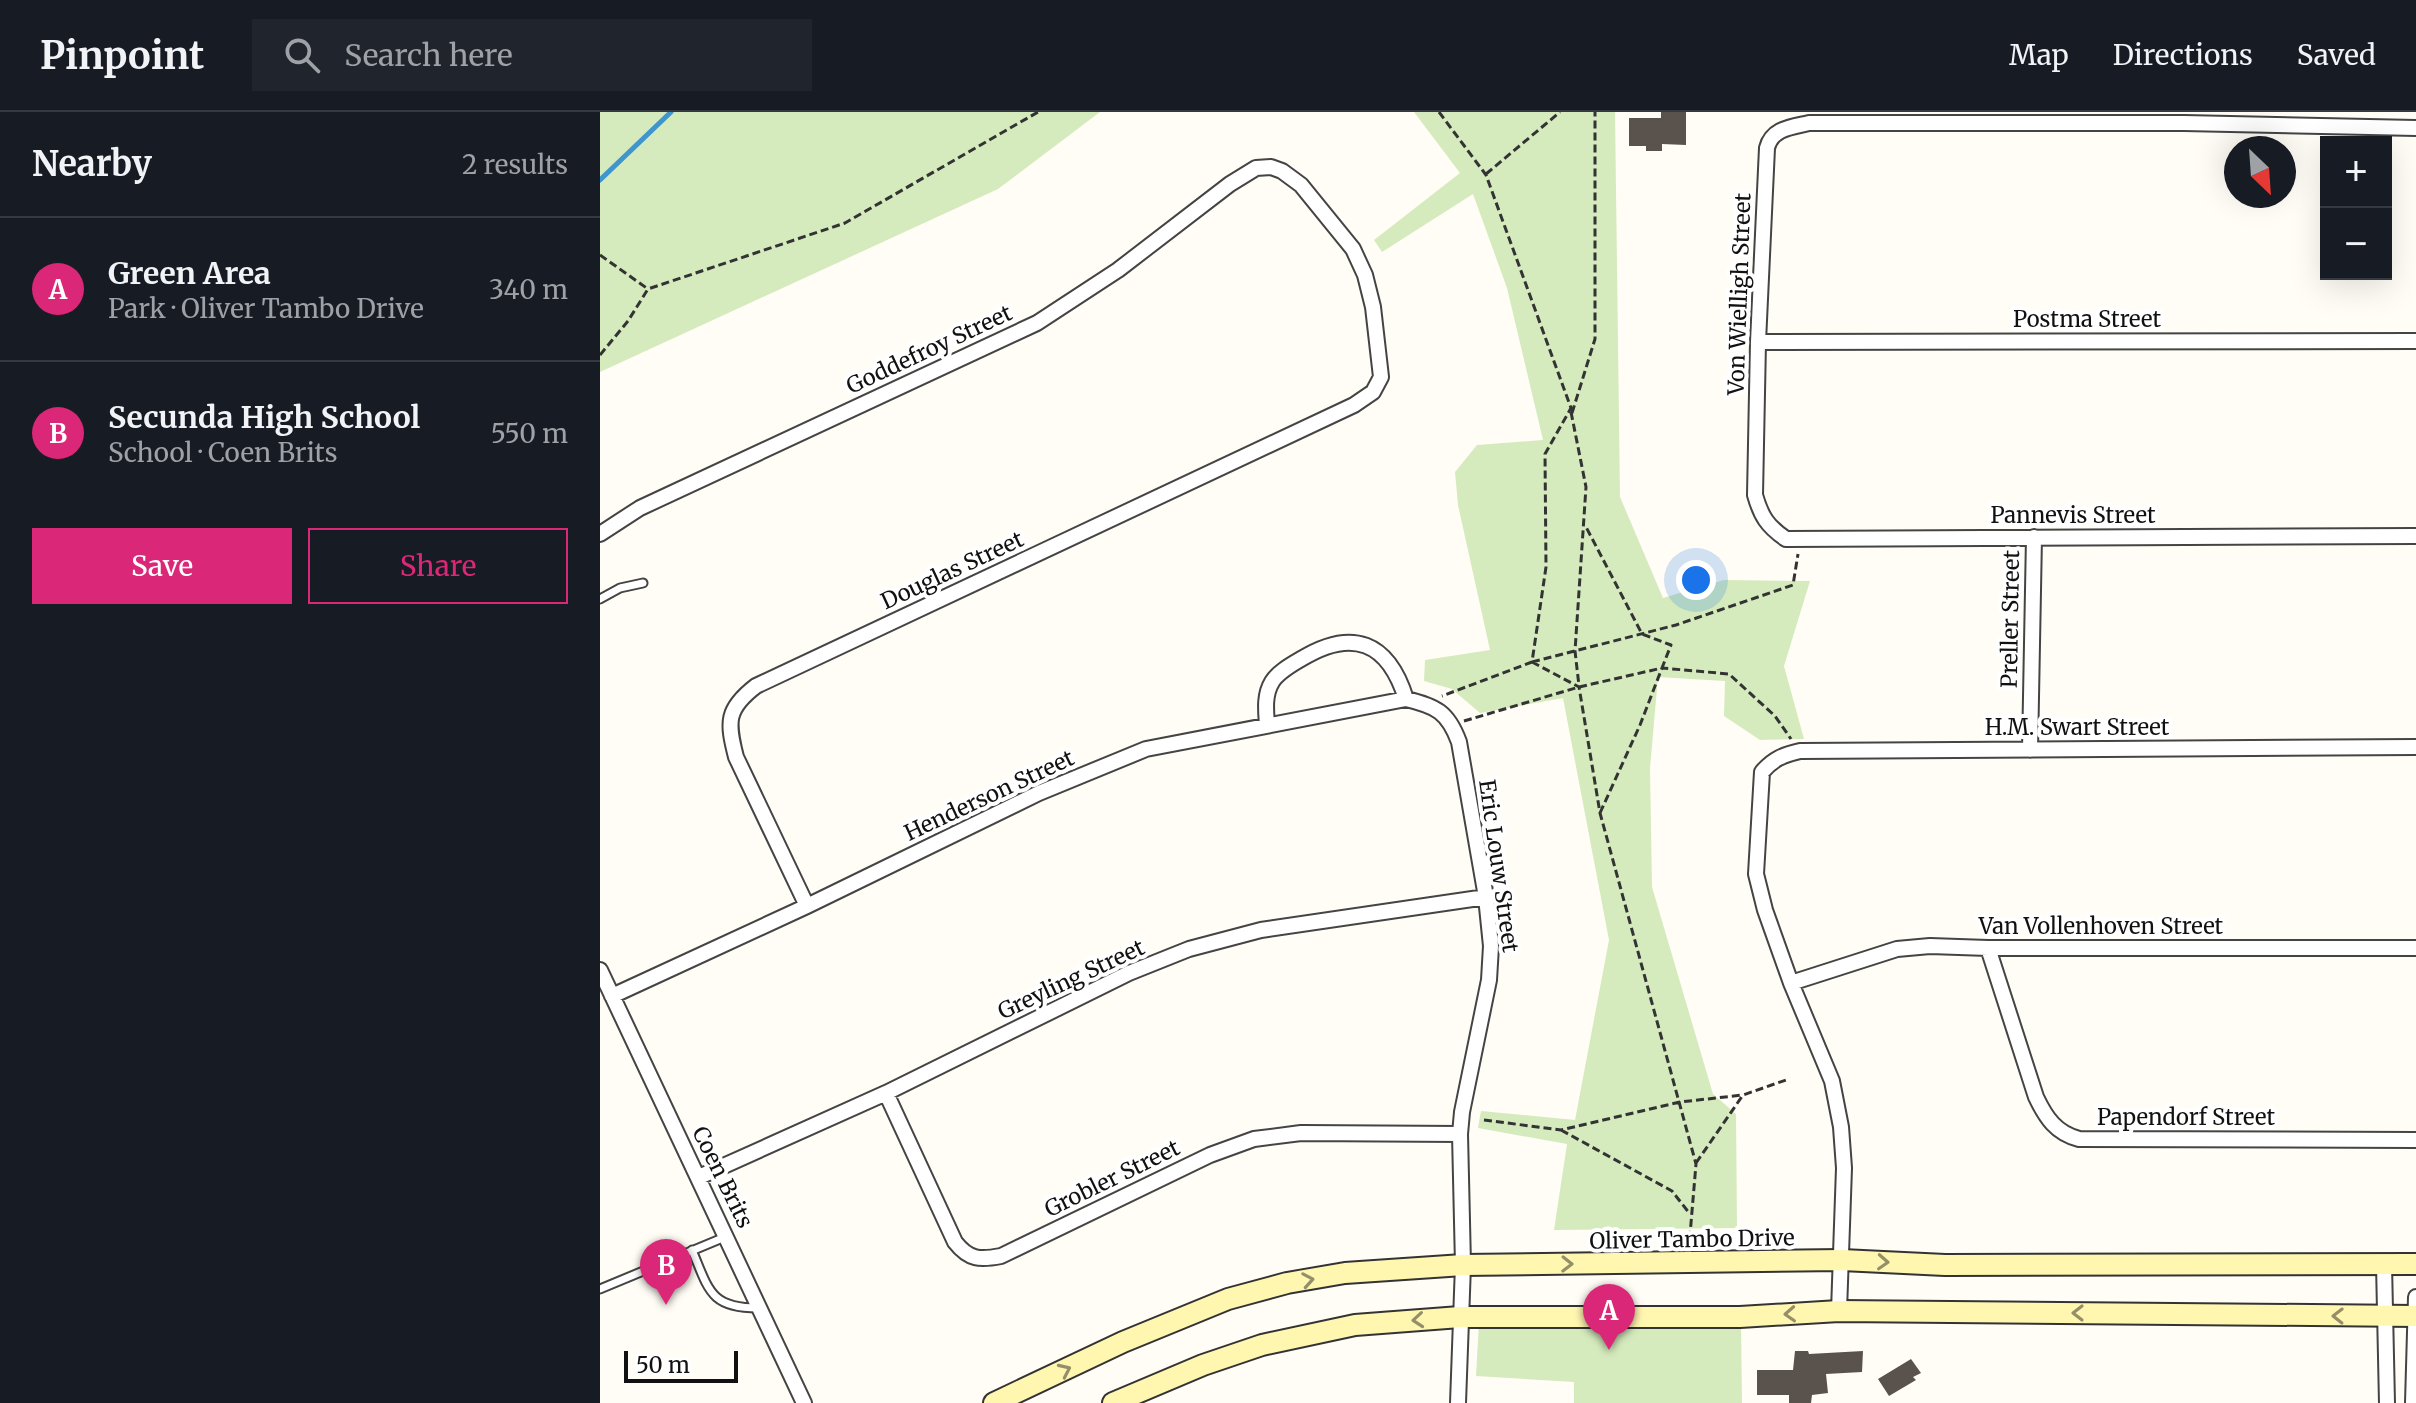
<!DOCTYPE html>
<meta charset="utf-8">
<style>
:root{--surface:#171b24;--page:#20242c;--text:#f1f3f6;--muted:#9ea1a6;--line:#363941;--accent:#db2777}
body{margin:0;font-family:Merriweather,serif;background:var(--page);color:var(--text)}
.controls{position:absolute;right:24px;top:24px;display:grid;overflow:hidden;border-radius:0px;box-shadow:0 8px 32px #0002}
.controls button{width:72px;height:72px;display:grid;place-items:center;padding:0;border:0;border-bottom:2px solid var(--line);background:var(--surface);color:var(--text);font:40px sans-serif}
.compass{position:absolute;left:1624px;top:24px;width:72px;height:72px;border-radius:50%;background:var(--surface);box-shadow:0 8px 32px #0002;rotate:155deg}
.scale{position:absolute;left:24px;bottom:20px;width:114px;box-sizing:border-box;padding-left:8px;border:4px solid #111;border-top:0;font-size:22px;line-height:28px;white-space:nowrap;color:#111;-webkit-text-stroke:6px #fff;paint-order:stroke}
.you{position:absolute;left:1096px;top:468px;width:28px;height:28px;margin:-20px;border:6px solid #fff;border-radius:50%;background:#1a73e8;box-shadow:0 0 0 12px #1a73e833}
.badge{display:grid;place-items:center;width:52px;height:52px;border-radius:50%;background:var(--accent);color:#fff;font-size:26px;font-weight:700}
.pin{position:absolute;translate:-50% -66px;filter:drop-shadow(0 2px 4px #0008)}
.pin::after{content:'';position:absolute;top:42px;width:28px;height:24px;background:inherit;clip-path:polygon(0 0,100% 0,50% 100%)}
.list{margin:0;padding:0;list-style:none}
h2{display:flex;justify-content:space-between;align-items:center;height:104px;margin:0;padding:0 32px;font-size:34px}
h2 small{font-size:26px;font-weight:400;color:var(--muted)}
.list li{display:grid;grid-template-columns:52px 1fr auto;gap:24px;align-items:center;box-sizing:border-box;height:144px;padding:0 32px;border-top:2px solid var(--line)}
.list b{display:block;font-size:30px;white-space:nowrap}
.list p{margin:0;font-size:26px;white-space:nowrap;color:var(--muted)}
.list em{font-size:26px;font-style:normal;color:var(--muted)}
.actions{display:flex;gap:16px;padding:24px 32px}
.actions a{flex:1;padding:18px 0;border:2px solid var(--accent);border-radius:0px;text-align:center;font-size:28px;color:var(--accent)}
.actions .main{background:var(--accent);color:#fff}
.icon{flex:none;width:44px;height:44px;fill:none;stroke:currentColor;stroke-width:2;stroke-linecap:round;stroke-linejoin:round}
.map{position:relative;flex:none;width:1816px;height:1291px;overflow:hidden}
header{display:flex;align-items:center;gap:48px;box-sizing:border-box;height:112px;padding:0 40px;background:var(--surface);border-bottom:2px solid var(--line)}
header strong{font-size:38px}
nav{display:flex;gap:44px;margin-inline-start:auto;font-size:28px}
.search{width:560px;height:72px;background:var(--page);display:flex;align-items:center;gap:20px;box-sizing:border-box;padding:0 28px;border-radius:0px;color:var(--muted);font-size:30px}
main{display:flex}
aside{flex:1;background:var(--surface)}
.map>svg:first-child{display:block}
.green{fill:#d5ebbd}
.lines{fill:none;stroke-linecap:round;stroke-linejoin:round}
.stream{stroke:#3f96cf;stroke-width:5}
.building{fill:#5a524d}
.lane-casing{stroke:#444;stroke-width:11}
.street-casing{stroke:#444;stroke-width:18}
.secondary-casing{stroke:#333;stroke-width:24}
.path{stroke:#333;stroke-width:3;stroke-dasharray:8 4;stroke-linecap:butt}
.lane{stroke:#fff;stroke-width:7}
.street{stroke:#fff;stroke-width:14}
.secondary{stroke:#fff6b0;stroke-width:20}
.oneway{stroke:#948f68}
.labels{text-anchor:middle;stroke-width:8;stroke-linejoin:round;paint-order:stroke}
.street-label{font-size:22px;fill:#111;stroke:#fff}
</style>
<header>
<strong>Pinpoint</strong>
<div class="search"><svg class="icon" aria-label="search" viewBox="0 0 24 24"><circle cx="10" cy="10" r="6"/><path d="M15 15l6 6"/></svg>Search here</div>
<nav><a>Map</a><a>Directions</a><a>Saved</a></nav>
</header>
<main>
<aside>
<h2>Nearby<small>2 results</small></h2>
<ul class="list">
<li><span class="badge">A</span><div><b>Green Area</b><p>Park · Oliver Tambo Drive</p></div><em>340 m</em></li>
<li><span class="badge">B</span><div><b>Secunda High School</b><p>School · Coen Brits</p></div><em>550 m</em></li>
</ul>
<div class="actions"><a class="main">Save</a><a>Share</a></div>
</aside>
<div class="map">
<svg width="1816" height="1291" viewBox="0 0 1816 1291">
<rect width="100%" height="100%" fill="#fffdf5"/>
<!-- green -->
<path class="green" d="M 0,0 L 500,0 L 398,77 L 0,260 Z
M 814,0 L 1015,0 L 1020,385 L 1063,486 L 1124,468 L 1210,469 L 1184,554 L 1204,627 L 1160,628 L 1124,604 L 1125,569 L 1058,565 L 1050,656 L 1052,775 L 1113,982 L 1136,1002 L 1137,1116 L 954,1118 L 967,1032 L 878,1016 L 881,999 L 975,1008 L 1009,828 L 963,586 L 880,601 L 852,577 L 824,569 L 825,548 L 890,538 L 858,393 L 855,360 L 877,333 L 943,328 L 907,176 L 873,82 L 782,140 L 774,128 L 860,61 Z
M 879,1211 L 1141,1212 L 1142,1291 L 974,1291 L 974,1270 L 876,1264 Z"/>
<g class="lines">
<!-- stream -->
<path class="stream" d="M 0,68 L 71,0"/>
</g>
<!-- building -->
<path class="building" d="M 1061,0 L 1086,0 L 1086,33 L 1062,32 L 1062,39 L 1046,39 L 1046,34 L 1029,34 L 1029,6 L 1061,6 Z
M 1195,1239 L 1208,1239 L 1209,1242 L 1263,1239 L 1262,1260 L 1226,1262 L 1228,1281 L 1212,1283 L 1211,1291 L 1189,1291 L 1189,1283 L 1157,1283 L 1157,1258 L 1193,1258 Z
M 1311,1247 L 1321,1261 L 1313,1265 L 1316,1268 L 1289,1284 L 1278,1267 Z"/>
<g class="lines">
<!-- lane casing -->
<g class="lane-casing">
<path id="lane" d="M 0,487 L 20,476 L 43,471
M 92,1138 C 109,1178 110,1196 158,1196
M 0,1177 L 125,1125"/>
</g>
<!-- street casing -->
<g class="street-casing">
<path id="street" d="M 1816,16 L 1584,11 L 1209,11 C 1192,15 1172,16 1167,36 L 1158,230 L 1155,383 C 1161,404 1167,414 1186,427 L 1816,424
M 1158,230 L 1816,229
M 0,422 L 40,396 L 437,211 L 518,158 L 630,72 L 656,56 L 671,55 L 682,59 L 701,73 L 753,137 L 765,163 L 773,195 L 781,265 L 773,280 L 754,293 L 156,574 C 126,597 127,610 136,645 L 207,794
M 667,613 C 666,599 664,583 672,570 C 678,560 691,553 701,547 C 752,516 788,529 806,587
M 1430,638 L 1434,425
M 1388,836 L 1436,985 C 1446,1006 1456,1021 1479,1027 L 1816,1028
M 0,858 L 204,1291
M 1191,871 L 1297,837 L 1330,834 L 1388,836 L 1816,836
M 12,884 L 207,794 L 439,681 L 546,637 L 806,587 C 836,594 848,600 859,630 L 886,785 L 891,834 L 889,868 L 862,1000 L 860,1022 L 863,1153 L 858,1291
M 286,981 L 355,1130 C 369,1148 380,1148 401,1144 L 610,1043 L 654,1027 L 701,1021 L 860,1022
M 99,1065 L 286,981 L 529,861 L 589,837 L 661,818 L 886,785
M 1784,1152 L 1787,1291
M 1239,1199 L 1244,1056 L 1241,1015 L 1232,969 L 1191,871 L 1165,798 L 1156,762 L 1162,660 C 1173,647 1183,643 1200,639 L 1816,635
M 1813,1291 L 1816,1185"/>
</g>
<!-- secondary casing -->
<g class="secondary-casing">
<path id="secondary" d="M 394,1291 L 523,1230 L 628,1187 L 687,1171 L 745,1161 L 863,1153 L 1242,1148 L 1345,1153 L 1816,1152
M 513,1291 L 603,1253 L 662,1233 L 755,1213 L 860,1205 L 1140,1205 L 1239,1199 L 1816,1204"/>
</g>
<!-- path -->
<path class="path" d="M 839,0 L 886,63 L 971,296 L 945,342 L 946,455 L 932,550 L 842,584
M 886,62 L 960,0
M 0,143 L 48,177
M 0,243 L 28,209 L 48,177 L 245,111 L 438,0
M 971,300 L 986,375 L 975,539 L 979,574
M 972,301 L 995,227 L 995,0
M 932,550 L 979,575 L 1000,701 L 1096,1052 L 1090,1123
M 932,550 L 1076,513 L 1193,473 L 1198,442
M 864,609 L 979,575 L 1062,556 L 1071,533 L 1042,522 L 985,413
M 1000,701 L 1040,613 L 1062,556 L 1129,562 L 1175,604 L 1191,627
M 884,1008 L 961,1018 L 1080,990 L 1143,983
M 961,1018 L 1072,1079 L 1090,1102
M 1096,1051 L 1143,983 L 1186,968"/>
<!-- lane -->
<use href="#lane" class="lane"/>
<!-- street -->
<use href="#street" class="street"/>
<!-- secondary -->
<use href="#secondary" class="secondary"/>
</g>
<!-- one-way arrows -->
<defs><path id="oneway-chevron" d="M-2-3.5L2.5 0L-2 3.5" fill="none" stroke-width="1.6" stroke-linecap="round" stroke-linejoin="round" transform="scale(2)"/></defs>
<g class="oneway">
<use href="#oneway-chevron" transform="translate(1283 1150) rotate(3)"/>
<use href="#oneway-chevron" transform="translate(967 1152) rotate(1)"/>
<use href="#oneway-chevron" transform="translate(708 1168) rotate(-10)"/>
<use href="#oneway-chevron" transform="translate(1478 1201) rotate(-180)"/>
<use href="#oneway-chevron" transform="translate(1190 1202) rotate(177)"/>
<use href="#oneway-chevron" transform="translate(1738 1204) rotate(-179)"/>
<use href="#oneway-chevron" transform="translate(818 1208) rotate(175)"/>
<use href="#oneway-chevron" transform="translate(465 1258) rotate(-25)"/>
</g>
<g class="labels">
<!-- street labels -->
<g class="street-label">
<text transform="translate(1139 182) rotate(-88)" y="8">Von Wielligh Street</text>
<text x="1487" y="215">Postma Street</text>
<text transform="translate(329 237) rotate(-25)" y="8">Goddefroy Street</text>
<text x="1473" y="411">Pannevis Street</text>
<text transform="translate(352 458) rotate(-25)" y="8">Douglas Street</text>
<text transform="translate(1410 507) rotate(-89)" y="8">Preller Street</text>
<text x="1477" y="623">H.M. Swart Street</text>
<text transform="translate(389 683) rotate(-25)" y="8">Henderson Street</text>
<text transform="translate(899 754) rotate(82)" y="8">Eric Louw Street</text>
<text x="1501" y="822">Van Vollenhoven Street</text>
<text transform="translate(471 867) rotate(-25)" y="8">Greyling Street</text>
<text x="1586" y="1013">Papendorf Street</text>
<text transform="translate(123 1065) rotate(64)" y="8">Coen Brits</text>
<text transform="translate(512 1066) rotate(-26)" y="8">Grobler Street</text>
<text transform="translate(1092 1127) rotate(-1)" y="8">Oliver Tambo Drive</text>
</g>
</g>
</svg>
<div class="controls">
<button>+</button>
<button>−</button>
</div>
<svg class="compass" viewBox="-18 -18 36 36"><path d="M0-13l5 13h-10z" fill="#e53935"/><path d="M0 13l5-13h-10z" fill="#9ea1a6"/></svg>
<div class="scale">50 m</div>
<div class="you"></div>
<div class="pin badge" style="left:1009px;top:1238px">A</div>
<div class="pin badge" style="left:66px;top:1193px">B</div>
</div>
</main>
